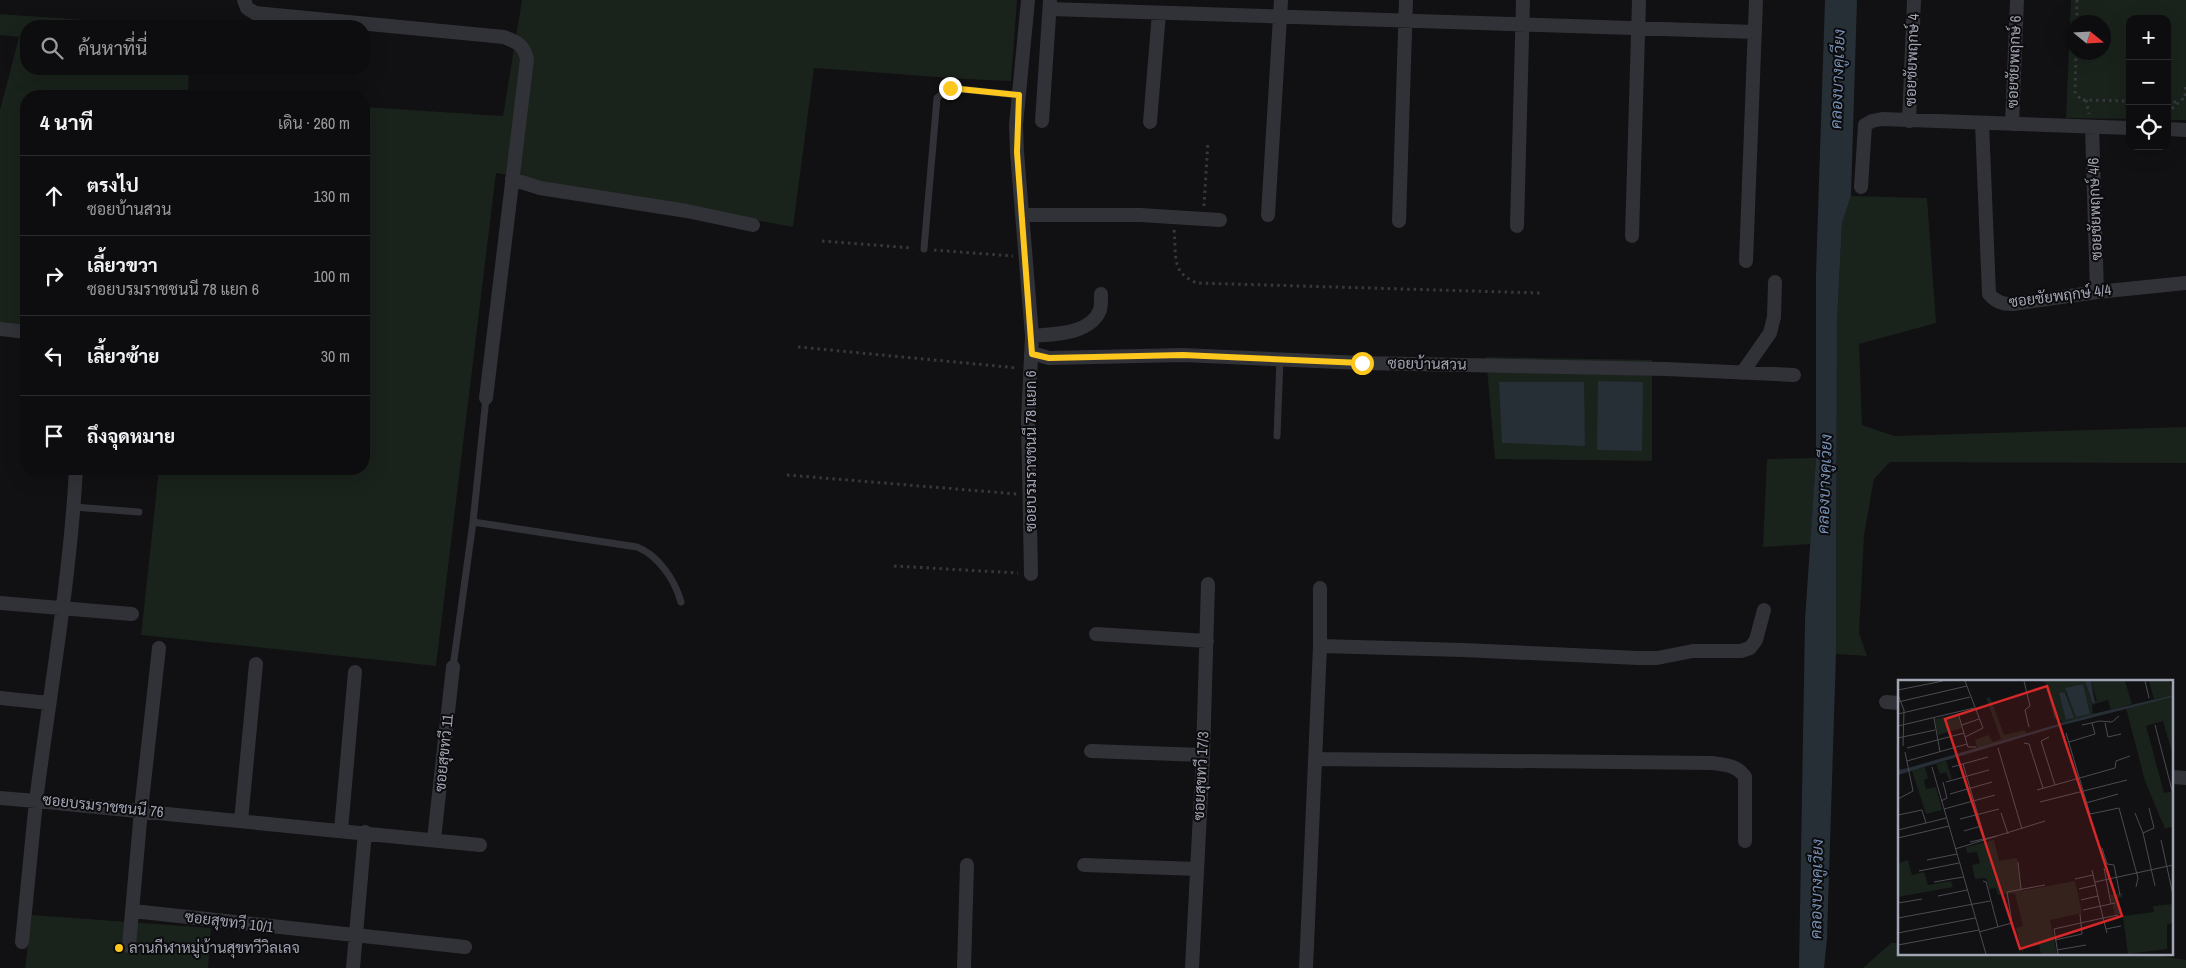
<!DOCTYPE html>
<html lang="th">
<meta charset="utf-8">
<style>
:root{--surface:#0d0c0e;--page:#1b1a1c;--text:#f1f3f6;--muted:#9a9b9e;--line:#2d2c2e}
body{margin:0;font-family:"Archivo Narrow",Sarabun,sans-serif;background:var(--page);color:var(--text)}
.controls{position:absolute;right:15px;top:15px;display:grid;overflow:hidden;border-radius:10px;box-shadow:0 5px 20px #0002}
.controls button{width:45px;height:45px;display:grid;place-items:center;padding:0;border:0;border-bottom:1px solid var(--line);background:var(--surface);color:var(--text);font:25px sans-serif}
.compass{position:absolute;left:2066px;top:15px;width:45px;height:45px;border-radius:50%;background:var(--surface);box-shadow:0 5px 20px #0002;rotate:108deg}
.stop{position:absolute;width:15px;height:15px;margin:-11px;border:4px solid #fdc71e;border-radius:50%;background:#fff}
.stop.end{background:#fdc71e;border-color:#fff;box-shadow:0 1px 5px #0008}
.list{margin:0;padding:0;list-style:none}
h2{display:flex;justify-content:space-between;align-items:center;height:65px;margin:0;padding:0 20px;font-size:21px}
h2 small{font-size:16px;font-weight:400;color:var(--muted)}
.list li{display:grid;grid-template-columns:32px 1fr auto;gap:15px;align-items:center;box-sizing:border-box;height:80px;padding:0 20px;border-top:1px solid var(--line)}
.list b{display:block;font-size:19px;white-space:nowrap}
.list p{margin:0;font-size:16px;white-space:nowrap;color:var(--muted)}
.list em{font-size:16px;font-style:normal;color:var(--muted)}
.icon{flex:none;width:28px;height:28px;fill:none;stroke:currentColor;stroke-width:2;stroke-linecap:round;stroke-linejoin:round}
.map{position:relative;flex:none;width:2186px;height:968px;overflow:hidden}
.search{position:absolute;background:var(--surface);box-shadow:0 5px 20px #0002;left:20px;top:20px;width:350px;height:55px;display:flex;align-items:center;gap:12px;box-sizing:border-box;padding:0 18px;border-radius:20px;color:var(--muted);font-size:19px}
.panel{position:absolute;background:var(--surface);box-shadow:0 5px 20px #0002;left:20px;top:90px;width:350px;height:385px;border-radius:20px}
.map>svg:first-child{display:block}
.green{fill:#1a221c;fill-rule:evenodd}
.water{fill:#262e36}
.lines{fill:none;stroke-linecap:round;stroke-linejoin:round}
.path{stroke:#37383e;stroke-width:3;stroke-dasharray:2.5 4;stroke-linecap:butt}
.service{stroke:#313237;stroke-width:7}
.minor{stroke:#313237;stroke-width:14}
.route{stroke:#fdc71e;stroke-width:6}
.poi-dot{fill:#fdc71e;stroke:#0c0b0d;stroke-width:2}
.labels{text-anchor:middle;stroke-width:4;stroke-linejoin:round;paint-order:stroke}
.street-label{font-size:15px;fill:#a1a5b4;stroke:#0c0b0d}
.poi-label{font-size:15px;fill:#a1a5b4;stroke:#0c0b0d;text-anchor:start}
.water-label{font-size:16px;font-style:italic;fill:#758fb2;stroke:#0c0b0d}
.inset-road{fill:none;stroke:#4b4c53;stroke-width:1}
.view{fill:#d62828;fill-opacity:0.15;stroke:#d62828;stroke-width:2.5}
.inset-edge{fill:none;stroke:#a1a5b4;stroke-width:2.5}
</style>
<div class="map">
<svg width="2186" height="968" viewBox="0 0 2186 968">
<rect width="100%" height="100%" fill="#111012"/>
<!-- green -->
<path class="green" d="M 522,0 L 1017,0 L 1011,81 C 945,79 880,72 814,68 L 793,227 L 496,173 L 436,666 L 141,635 L 159,469 L 364,469 L 364,107 L 503,116 Z
M 2071,0 L 2186,0 L 2186,120 L 2167,120 L 2167,19 L 2130,19 L 2130,119 L 2066,118 ZM 2104,22 L 2104,52 L 2074,52 L 2074,22 Z
M 0,14 L 171,26 L 26,26 L 26,69 L 189,69 L 188,94 L 219,96 L 26,96 L 26,328 L 0,325 L 0,110 L 19,37 L 0,35 Z
M 1851,196 L 1927,198 L 1936,323 L 1859,344 L 1862,425 L 1894,436 L 2186,427 L 2186,463 L 1890,462 L 1874,479 L 1864,535 L 1859,633 L 1867,656 L 1836,654 L 1837,323 L 1842,223 Z
M 1486,357 L 1652,360 L 1652,461 L 1495,459 Z
M 1816,458 L 1811,544 L 1763,547 L 1767,459 Z
M 32,915 L 211,928 L 208,968 L 25,968 Z
M 1891,943 L 1900,943 L 1900,954 L 2146,954 L 2186,960 L 2186,968 L 1863,968 Z"/>
<!-- water -->
<path class="water" d="M 1825,0 L 1857,0 L 1851,196 L 1842,223 L 1837,323 L 1836,654 L 1827,938 L 1824,968 L 1799,968 L 1805,620 L 1816,458 L 1816,273 Z
M 1598,381 L 1643,382 L 1642,451 L 1597,450 Z
M 1499,382 L 1584,382 L 1585,446 L 1502,443 Z"/>
<g class="lines">
<!-- path -->
<path class="path" d="M 2077,22 L 2077,0
M 2076,52 L 2075,92 L 2081,100 L 2130,101
M 2185,96 L 2186,85
M 2086,100 L 2089,114
M 2167,102 L 2179,102
M 2167,113 L 2186,96
M 1204,206 L 1208,141
M 1174,230 C 1177,256 1170,272 1197,283 L 1540,293
M 822,241 L 913,248
M 934,250 L 1013,256
M 798,347 L 1018,368
M 787,475 L 1017,494
M 894,566 L 1018,573"/>
<!-- service -->
<path class="service" d="M 924,249 L 937,98 L 950,88 L 1019,95
M 1277,436 L 1280,360
M 74,507 L 139,512
M 473,522 L 637,547 C 658,555 675,580 681,602
M 453,667 L 473,522 L 486,398"/>
<!-- minor -->
<path class="minor" d="M 244,0 L 247,8 L 255,13 L 504,37 C 517,42 524,45 527,59 L 486,398
M 1028,0 L 1016,125 L 1017,152 L 1032,336 L 1028,420 L 1031,574
M 1050,9 L 1755,32
M 1042,121 L 1050,1
M 1909,121 L 1914,0
M 1150,122 L 1159,13
M 1982,123 L 1989,294 C 1996,302 2002,304 2013,304 L 2097,292 L 2186,283
M 2012,124 L 2017,0
M 2092,127 L 2097,292
M 2167,129 L 2186,130
M 512,179 L 540,188 L 687,211 L 753,225
M 1861,187 L 1865,125 L 1872,121 L 1882,119 L 2130,128
M 1023,215 L 1140,215 L 1220,220
M 1268,215 L 1281,0
M 1399,221 L 1406,0
M 1517,226 L 1523,0
M 1632,236 L 1639,0
M 1746,261 L 1756,0
M 0,329 L 26,332
M 1032,336 C 1053,334 1090,335 1100,310 C 1101,306 1101,299 1101,294
M 1032,353 L 1049,358 L 1183,355 L 1362,363 L 1666,369 L 1794,375
M 1742,373 L 1770,333 L 1774,317 L 1775,282
M 76,469 C 70,580 50,691 36,801 L 480,845
M 0,603 L 132,614
M 1096,634 L 1207,641
M 1320,646 L 1463,650 L 1638,658 L 1657,658 L 1693,651 L 1741,651 L 1750,648 L 1756,640 L 1764,610
M 0,698 L 49,703
M 1886,702 L 1900,703
M 1091,751 L 1203,755
M 1315,759 L 1712,763 C 1726,765 1737,765 1745,777 L 1745,841
M 2172,777 L 2186,778
M 0,798 L 36,801 L 22,942
M 241,821 L 256,664
M 341,830 L 355,672
M 434,839 L 453,667
M 1084,865 L 1197,869
M 133,911 L 465,947
M 129,946 L 141,810 L 159,648
M 353,968 L 365,832
M 964,968 L 967,865
M 1192,968 L 1203,755 L 1208,584
M 1306,968 L 1320,646 L 1320,588"/>
</g>
<g class="lines">
<!-- route -->
<path class="route" d="M 950,88 L 1019,95 L 1017,152 L 1032,354 L 1049,358 L 1183,355 L 1362,363"/>
</g>
<!-- markers -->
<circle class="poi-dot" cx="119" cy="948" r="5"/>
<g class="labels">
<!-- street labels -->
<g class="street-label">
<text transform="translate(1912 60) rotate(-88)" y="5">ซอยชัยพฤกษ์ 4</text>
<text transform="translate(2014 62) rotate(-88)" y="5">ซอยชัยพฤกษ์ 6</text>
<text transform="translate(2095 209) rotate(-92)" y="5">ซอยชัยพฤกษ์ 4/6</text>
<text transform="translate(2060 296) rotate(-7)" y="5">ซอยชัยพฤกษ์ 4/4</text>
<text transform="translate(1427 364) rotate(1)" y="5">ซอยบ้านสวน</text>
<text transform="translate(1031 451) rotate(-90)" y="5">ซอยบรมราชชนนี 78 แยก 6</text>
<text transform="translate(444 753) rotate(-84)" y="5">ซอยสุขทวี 11</text>
<text transform="translate(1201 776) rotate(-87)" y="5">ซอยสุขทวี 17/3</text>
<text transform="translate(103 806) rotate(6)" y="5">ซอยบรมราชชนนี 76</text>
<text transform="translate(229 922) rotate(7)" y="5">ซอยสุขทวี 10/1</text>
</g>
<!-- poi labels -->
<g class="poi-label">
<text x="129" y="953">ลานกีฬาหมู่บ้านสุขทวีวิลเลจ</text>
</g>
<!-- water labels -->
<g class="water-label">
<text transform="translate(1837 79) rotate(-88)" y="6">คลองบางคูเวียง</text>
<text transform="translate(1824 484) rotate(-88)" y="6">คลองบางคูเวียง</text>
<text transform="translate(1816 889) rotate(-89)" y="6">คลองบางคูเวียง</text>
</g>
</g>
<!-- overview -->
<g transform="translate(1898 680)">
<rect width="275" height="275" fill="#111012"/>
<path d="M 142,1 L 187,1 L 193,20 L 199,21 L 193,1 L 227,1 L 234,24 L 213,30 L 210,20 L 194,25 L 195,34 L 163,44 L 164,41 L 156,38 L 148,3 ZM 185,4 L 189,25 L 178,37 L 168,8 ZM 168,12 L 175,38 L 169,40 L 162,13 ZM 251,1 L 272,1 L 275,15 L 256,19 ZM 92,17 L 106,55 L 127,50 L 128,54 L 79,68 L 77,60 L 90,55 L 95,62 L 103,59 L 88,18 ZM 275,17 L 275,76 L 265,41 L 248,46 L 266,113 L 275,111 L 275,146 L 267,149 L 247,101 L 228,28 ZM 59,34 L 64,48 L 40,55 L 37,39 ZM 48,81 L 54,99 L 51,100 L 48,92 L 42,94 L 38,84 ZM 27,87 L 30,98 L 26,100 L 28,109 L 38,107 L 44,130 L 28,134 L 14,91 ZM 96,160 L 101,181 L 119,178 L 123,211 L 177,201 L 184,233 L 152,240 L 159,274 L 143,274 L 141,265 L 125,266 L 125,274 L 118,248 L 125,246 L 117,213 L 100,215 L 98,208 L 91,209 L 88,198 L 77,199 L 74,185 L 82,183 L 79,172 L 69,173 L 68,167 ZM 10,180 L 14,195 L 26,192 L 30,205 L 53,201 L 55,207 L 0,217 L 0,183 ZM 224,213 L 225,217 L 220,218 L 223,234 L 217,235 L 212,215 ZM 275,224 L 275,242 L 269,245 L 269,269 L 230,274 L 225,236 L 256,232 L 255,226 Z" fill="#1a221c" fill-rule="evenodd"/>
<path d="M 187,1 L 193,1 L 197,23 L 194,22 ZM 185,4 L 192,34 L 178,37 L 167,8 ZM 167,12 L 176,38 L 168,40 L 161,13 ZM 275,15 L 275,17 L 165,45 L 0,95 L 0,90 L 10,88 L 195,34 Z" fill="#262e36"/>
<path class="inset-road" d="M 126,1 L 132,26 L 127,30 L 131,47M 247,1 L 251,18M 0,10 L 45,1M 0,15 L 6,30 L 5,66M 0,22 L 69,6M 60,33 L 70,67 L 78,67M 0,34 L 72,17M 36,38 L 42,72M 207,43 L 210,57 L 223,54M 64,45 L 81,39M 184,45 L 202,41 L 214,42 L 221,36M 257,45 L 275,114M 0,46 L 76,28M 168,53 L 192,134 L 221,128 L 240,198 L 238,207M 67,57 L 85,48 L 67,1M 151,57 L 143,61 L 157,105M 0,58 L 37,50M 171,62 L 197,54 L 194,43M 126,63 L 131,64 L 145,108M 9,68 L 66,53M 100,68 L 124,149M 9,81 L 69,64M 65,84 L 87,159M 34,87 L 88,274M 54,87 L 90,77M 48,102 L 91,90M 139,110 L 217,88 L 218,81 L 232,76M 52,114 L 94,102M 0,119 L 15,111 L 7,72M 43,121 L 49,118 L 45,102M 142,122 L 229,100M 188,123 L 220,114M 46,129 L 97,115M 103,133 L 110,154M 237,133 L 245,153 L 256,148 L 251,128M 0,135 L 24,130 L 28,143M 62,139 L 101,129M 0,150 L 48,138M 66,151 L 83,146M 245,153 L 257,206M 0,158 L 51,146M 263,160 L 275,215M 72,162 L 99,156M 204,168 L 209,184 L 216,185 L 222,215M 57,169 L 147,141M 29,180 L 59,174M 120,182 L 123,209M 206,188 L 213,224M 21,191 L 61,183M 177,199 L 195,195M 85,201 L 88,202 L 100,247M 36,202 L 65,197M 197,202 L 275,185M 181,209 L 198,205M 40,216 L 69,210M 183,220 L 200,216M 0,223 L 24,219M 185,230 L 217,223M 0,238 L 92,221M 208,249 L 223,246M 81,252 L 114,243 L 109,212 L 147,205M 0,253 L 77,238M 209,253 L 205,238 L 220,235M 157,260 L 184,254 L 182,234M 0,265 L 81,250M 159,270 L 188,265M 160,274 L 156,249 L 205,238 L 194,190"/>
<path class="view" d="M 149,6 L 224,236 L 122,269 L 47,39 Z"/>
<rect width="275" height="275" class="inset-edge"/>
</g>
</svg>
<div class="controls">
<button>+</button>
<button>−</button>
<button><svg class="icon" aria-label="locate" viewBox="0 0 24 24"><circle cx="12" cy="12" r="6"/><path d="M12 2v4M12 18v4M2 12h4M18 12h4"/></svg></button>
</div>
<svg class="compass" viewBox="-18 -18 36 36"><path d="M0-13l5 13h-10z" fill="#e53935"/><path d="M0 13l5-13h-10z" fill="#9a9b9e"/></svg>
<div class="stop" style="left:1362px;top:363px"></div>
<div class="stop end" style="left:950px;top:88px"></div>
<div class="search"><svg class="icon" aria-label="search" viewBox="0 0 24 24"><circle cx="10" cy="10" r="6"/><path d="M15 15l6 6"/></svg>ค้นหาที่นี่</div>
<section class="panel">
<h2>4 นาที<small>เดิน · 260 m</small></h2>
<ul class="list">
<li><svg class="icon" aria-label="ahead" viewBox="0 0 24 24"><path d="M12 20V5M6 11l6-6 6 6"/></svg><div><b>ตรงไป</b><p>ซอยบ้านสวน</p></div><em>130 m</em></li>
<li><svg class="icon" aria-label="right" viewBox="0 0 24 24"><path d="M7 20v-9h11M14 6l5 5-5 5"/></svg><div><b>เลี้ยวขวา</b><p>ซอยบรมราชชนนี 78 แยก 6</p></div><em>100 m</em></li>
<li><svg class="icon" aria-label="left" viewBox="0 0 24 24"><path d="M17 20v-9H6M10 6l-5 5 5 5"/></svg><div><b>เลี้ยวซ้าย</b></div><em>30 m</em></li>
<li><svg class="icon" aria-label="arrive" viewBox="0 0 24 24"><path d="M6 21V4h12l-3 4 3 4H6"/></svg><div><b>ถึงจุดหมาย</b></div></li>
</ul>
</section>
</div>
